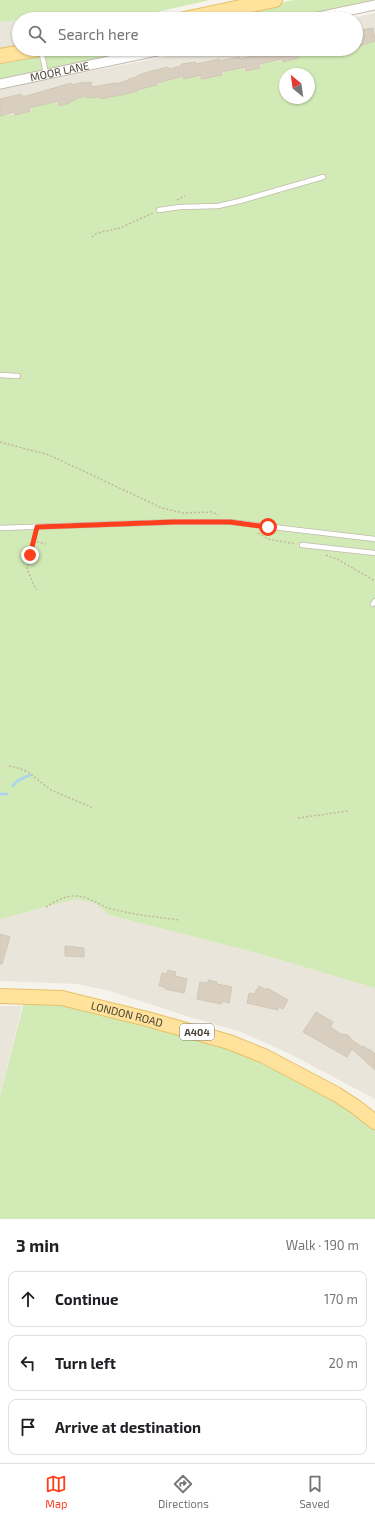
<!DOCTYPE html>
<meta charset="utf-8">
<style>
:root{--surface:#fff;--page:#f2f2f2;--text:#202124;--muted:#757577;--line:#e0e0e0;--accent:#fc3f1d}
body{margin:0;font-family:"Exo 2",sans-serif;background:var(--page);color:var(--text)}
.compass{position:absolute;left:279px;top:68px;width:36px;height:36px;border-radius:50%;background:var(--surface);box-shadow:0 1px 3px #0004;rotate:331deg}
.stop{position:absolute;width:12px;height:12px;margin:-9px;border:3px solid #fc3f1d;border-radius:50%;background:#fff}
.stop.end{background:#fc3f1d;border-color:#fff;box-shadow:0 1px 4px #0008}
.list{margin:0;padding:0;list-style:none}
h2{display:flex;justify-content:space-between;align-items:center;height:52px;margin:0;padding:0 16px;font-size:17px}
h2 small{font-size:13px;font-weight:400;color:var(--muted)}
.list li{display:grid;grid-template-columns:26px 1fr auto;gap:12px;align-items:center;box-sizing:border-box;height:56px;margin:0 8px 8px;padding:0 8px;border:1px solid var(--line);border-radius:8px}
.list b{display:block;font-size:15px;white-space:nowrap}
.list em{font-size:13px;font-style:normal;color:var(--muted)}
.icon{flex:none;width:22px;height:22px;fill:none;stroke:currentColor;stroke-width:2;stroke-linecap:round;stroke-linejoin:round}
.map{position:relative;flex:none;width:375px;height:1219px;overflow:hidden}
.search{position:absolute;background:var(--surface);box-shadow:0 1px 3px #0004;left:12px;right:12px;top:12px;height:44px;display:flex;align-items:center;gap:10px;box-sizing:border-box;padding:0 14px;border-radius:22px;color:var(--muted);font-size:15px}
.sheet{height:244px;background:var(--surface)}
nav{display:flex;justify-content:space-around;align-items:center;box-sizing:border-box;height:56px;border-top:1px solid var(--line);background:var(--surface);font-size:11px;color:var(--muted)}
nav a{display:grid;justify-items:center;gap:2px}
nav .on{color:var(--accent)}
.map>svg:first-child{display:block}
.residential{fill:#eae5da}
.green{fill:#d2eab5;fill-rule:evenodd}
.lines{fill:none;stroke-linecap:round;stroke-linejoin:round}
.stream{stroke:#a9d4f2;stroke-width:2.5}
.building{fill:#d8cfc1;stroke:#d3c7b4}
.service-casing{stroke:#c2bbae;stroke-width:6}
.minor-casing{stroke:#c2bbae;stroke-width:11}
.primary-casing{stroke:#e6c16a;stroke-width:16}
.path{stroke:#c4b79f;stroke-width:1.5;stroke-dasharray:2 2;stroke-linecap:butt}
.service{stroke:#fff;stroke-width:4.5}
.minor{stroke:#fff;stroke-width:9}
.primary{stroke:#ffe39c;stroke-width:14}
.route{stroke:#fc3f1d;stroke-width:5}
.labels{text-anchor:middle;stroke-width:3;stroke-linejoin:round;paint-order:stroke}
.shield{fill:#fff;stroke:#817c74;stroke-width:1}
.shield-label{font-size:10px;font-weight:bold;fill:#4b4439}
.street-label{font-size:11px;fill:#4b4439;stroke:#fff}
</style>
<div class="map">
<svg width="375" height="1219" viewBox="0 0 375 1219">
<rect width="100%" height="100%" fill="#f6f3ec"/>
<!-- residential -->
<path class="residential" d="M 375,13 L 375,89 L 328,91 L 309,95 L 309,74 L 285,74 L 285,98 L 297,98 L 0,164 L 0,89 L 204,49 L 356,49 L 356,19 L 348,19 Z
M 19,20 L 19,46 L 0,49 L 0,21 L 3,22 Z
M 76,899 L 95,903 L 109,915 L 253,952 L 375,988 L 375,1099 L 290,1054 L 241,1032 L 180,1014 L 110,991 L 78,984 L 0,981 L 0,919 Z
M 0,1006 L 22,1006 L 0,1096 Z"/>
<!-- green -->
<path class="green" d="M 0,0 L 210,0 L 126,19 L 19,19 L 19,20 L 3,22 L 0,21 Z
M 294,0 L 375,0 L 375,3 L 299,19 L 206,19 Z
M 375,40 L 375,988 L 253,952 L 109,915 L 95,903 L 76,899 L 0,919 L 0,115 L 15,115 L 30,111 L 36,106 L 55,101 L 59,106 L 69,103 L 69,102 L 85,96 L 100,99 L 138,91 C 143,87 151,88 157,85 C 164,81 171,78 178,76 L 184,79 L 198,76 L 202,79 L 222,75 L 224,72 L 242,68 L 246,71 L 260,68 L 263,63 L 275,61 L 283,62 L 299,58 L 301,54 L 314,50 L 320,53 L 334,49 L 340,52 L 349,49 L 356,49 L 356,47 L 361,43 ZM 285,74 L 309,74 L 309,98 L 285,98 Z
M 68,49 L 156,49 L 0,82 L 0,62 Z
M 24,1002 L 55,1003 L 205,1040 L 245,1055 L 294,1079 L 344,1106 L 375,1130 L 375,1219 L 0,1219 L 0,1096 Z"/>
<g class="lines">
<!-- stream -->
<path class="stream" d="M 13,786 L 17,781 L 30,775
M 0,794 L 7,794"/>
</g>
<!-- building -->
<path class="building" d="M 373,28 L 375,41 L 356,47 L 356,31 Z
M 277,49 L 297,49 L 299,58 L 283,62 L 282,59 L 259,64 L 260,68 L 246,71 L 245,67 L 221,72 L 222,75 L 201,79 L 201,75 L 184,79 L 183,76 L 157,83 L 157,85 L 137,90 L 138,91 L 121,95 L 100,99 L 100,97 L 87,98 L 85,96 L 75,99 L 76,100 L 69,102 L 69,103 L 59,106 L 58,101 L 29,108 L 30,111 L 15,115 L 14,112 L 0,116 L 0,99 L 21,94 L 21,96 L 27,96 L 71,83 L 72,85 L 84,82 L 84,83 L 91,82 L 92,87 L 115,83 L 115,84 L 129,80 L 129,79 L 137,77 L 137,76 L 144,73 L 168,67 L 169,69 L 181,66 L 181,64 L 195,62 L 196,64 L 219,59 L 219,61 L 239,57 L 240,59 L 265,53 L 265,52 Z
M 0,934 L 10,937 L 2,964 L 0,964 Z
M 65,946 L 84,948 L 84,957 L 65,956 Z
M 168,970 L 176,972 L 175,976 L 187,979 L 184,993 L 165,989 L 165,987 L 159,986 L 162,973 L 167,974 Z
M 208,980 L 217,982 L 217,984 L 232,987 L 229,1003 L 222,1001 L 221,1004 L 197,999 L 200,982 L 208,983 Z
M 259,986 L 266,990 L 267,988 L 288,1000 L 283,1009 L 279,1007 L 278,1010 L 247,1003 L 249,993 L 254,994 Z
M 316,1012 L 333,1022 L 330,1027 L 341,1034 L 348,1035 L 352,1040 L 362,1047 L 364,1046 L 368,1050 L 370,1049 L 375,1054 L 375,1070 L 352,1049 L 347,1057 L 303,1032 Z"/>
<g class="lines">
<!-- service casing -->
<g class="service-casing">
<path id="service" d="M 41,50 L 46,74
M 159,210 L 180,207 L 218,206 L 240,201 L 323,177
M 0,375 L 18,376
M 0,528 L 174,522 L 230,522 L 375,539
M 302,545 L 375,553
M 373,604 L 375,601"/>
</g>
<!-- minor casing -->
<g class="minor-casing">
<g id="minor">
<path d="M 309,19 L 375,5"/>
<path id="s1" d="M 0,84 L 166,49"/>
</g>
</g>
<!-- primary casing -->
<g class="primary-casing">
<g id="primary">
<path d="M 184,19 L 275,0"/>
<path d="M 0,56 L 39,49"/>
<path id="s2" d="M 0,996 L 62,998 L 147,1019 L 229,1042 L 264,1056 L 336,1094 L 356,1107 L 375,1122"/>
</g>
</g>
<!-- path -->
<path class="path" d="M 177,200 L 185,196
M 92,237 L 97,233 L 120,228 L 153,213
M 0,442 L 49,455 L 162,508 L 183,513 L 212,512 L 218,515
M 36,532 L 27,569 L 36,590
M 258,533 L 268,539 L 296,544
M 33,541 L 46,544
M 326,555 L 337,559 L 375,581
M 9,766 L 18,768 L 28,772 L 51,790 L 93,808
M 298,818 L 348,811
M 46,907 C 54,902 64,896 74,896 C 88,895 99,906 112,909 C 134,915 157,917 179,920"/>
<!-- service -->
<use href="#service" class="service"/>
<!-- minor -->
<use href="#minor" class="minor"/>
<!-- primary -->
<use href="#primary" class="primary"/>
</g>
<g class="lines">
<!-- route -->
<path class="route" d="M 30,555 L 37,527 L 174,522 L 230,522 L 268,527"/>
</g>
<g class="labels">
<!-- shield labels -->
<rect class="shield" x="180" y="1024" width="34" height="16" rx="3"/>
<g class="shield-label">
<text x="197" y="1036">A404</text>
</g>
<!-- street labels -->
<g class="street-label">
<text dy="4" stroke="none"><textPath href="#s1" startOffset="61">MOOR LANE</textPath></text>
<text dy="4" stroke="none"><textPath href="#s2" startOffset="129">LONDON ROAD</textPath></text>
</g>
</g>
</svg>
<svg class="compass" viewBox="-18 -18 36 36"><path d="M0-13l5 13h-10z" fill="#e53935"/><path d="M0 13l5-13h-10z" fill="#757577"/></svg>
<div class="stop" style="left:268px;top:527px"></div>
<div class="stop end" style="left:30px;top:555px"></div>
<div class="search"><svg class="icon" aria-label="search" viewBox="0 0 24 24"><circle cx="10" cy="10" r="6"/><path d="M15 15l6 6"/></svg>Search here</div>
</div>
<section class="sheet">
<h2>3 min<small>Walk · 190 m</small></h2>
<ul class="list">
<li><svg class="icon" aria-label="ahead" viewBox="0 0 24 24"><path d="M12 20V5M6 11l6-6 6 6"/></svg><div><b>Continue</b></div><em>170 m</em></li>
<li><svg class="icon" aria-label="left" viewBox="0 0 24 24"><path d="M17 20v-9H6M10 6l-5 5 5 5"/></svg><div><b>Turn left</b></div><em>20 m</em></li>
<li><svg class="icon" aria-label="arrive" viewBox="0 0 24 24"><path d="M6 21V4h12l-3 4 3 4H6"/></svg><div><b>Arrive at destination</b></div></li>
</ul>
</section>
<nav>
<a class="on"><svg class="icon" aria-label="map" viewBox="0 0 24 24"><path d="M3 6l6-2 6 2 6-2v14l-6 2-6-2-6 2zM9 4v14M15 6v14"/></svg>Map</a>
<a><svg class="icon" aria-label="directions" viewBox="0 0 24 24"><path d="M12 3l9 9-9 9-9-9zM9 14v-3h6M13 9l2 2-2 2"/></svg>Directions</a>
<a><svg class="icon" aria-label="saved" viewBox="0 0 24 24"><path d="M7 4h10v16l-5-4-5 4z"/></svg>Saved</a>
</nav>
